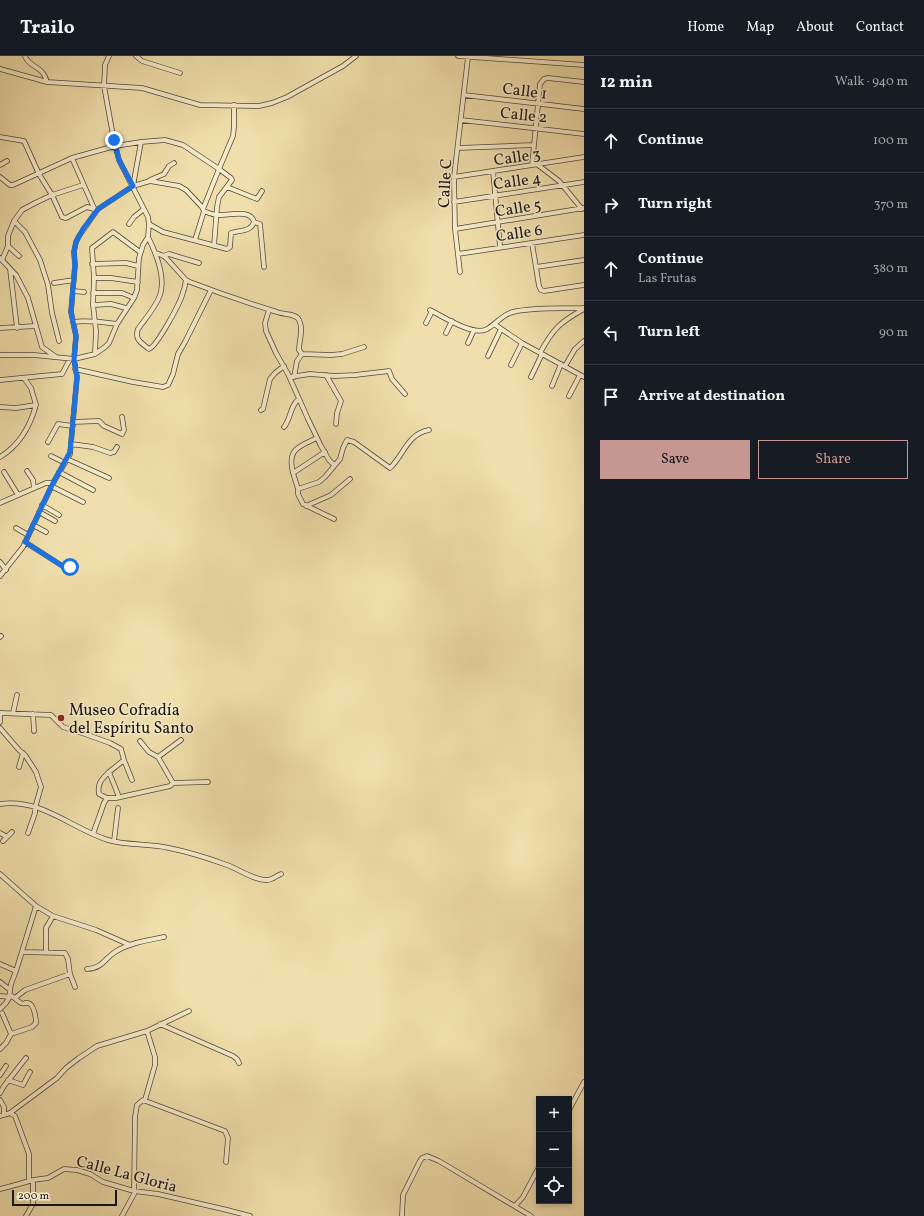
<!DOCTYPE html>
<meta charset="utf-8">
<style>
:root{--surface:#171b24;--page:#242831;--text:#f1f3f6;--muted:#9ea1a6;--line:#363941;--accent:#c59692}
body{margin:0;font-family:Vollkorn,serif;background:var(--page);color:var(--text)}
.controls{position:absolute;right:12px;bottom:12px;display:grid;overflow:hidden;border-radius:0px;box-shadow:0 2px 6px #0003}
.controls button{width:36px;height:36px;display:grid;place-items:center;padding:0;border:0;border-bottom:1px solid var(--line);background:var(--surface);color:var(--text);font:20px sans-serif}
.scale{position:absolute;left:12px;bottom:10px;width:105px;box-sizing:border-box;padding-left:4px;border:2px solid #1e150d;border-top:0;font-size:11px;line-height:14px;white-space:nowrap;color:#1e150d;-webkit-text-stroke:3px #f5eac9;paint-order:stroke}
.stop{position:absolute;width:12px;height:12px;margin:-9px;border:3px solid #1a73e8;border-radius:50%;background:#fff}
.stop.end{background:#1a73e8;border-color:#fff;box-shadow:0 1px 4px #0008}
.list{margin:0;padding:0;list-style:none}
h2{display:flex;justify-content:space-between;align-items:center;height:52px;margin:0;padding:0 16px;font-size:17px}
h2 small{font-size:13px;font-weight:400;color:var(--muted)}
.list li{display:grid;grid-template-columns:26px 1fr auto;gap:12px;align-items:center;box-sizing:border-box;height:64px;padding:0 16px;border-top:1px solid var(--line)}
.list b{display:block;font-size:15px;white-space:nowrap}
.list p{margin:0;font-size:13px;white-space:nowrap;color:var(--muted)}
.list em{font-size:13px;font-style:normal;color:var(--muted)}
.actions{display:flex;gap:8px;padding:12px 16px}
.actions a{flex:1;padding:9px 0;border:1px solid var(--accent);border-radius:0px;text-align:center;font-size:14px;color:var(--accent)}
.actions .main{background:var(--accent);color:#111}
.icon{flex:none;width:22px;height:22px;fill:none;stroke:currentColor;stroke-width:2;stroke-linecap:round;stroke-linejoin:round}
.map{position:relative;flex:none;width:584px;height:1160px;overflow:hidden}
header{display:flex;align-items:center;gap:24px;box-sizing:border-box;height:56px;padding:0 20px;background:var(--surface);border-bottom:1px solid var(--line)}
header strong{font-size:19px}
nav{display:flex;gap:22px;margin-inline-start:auto;font-size:14px}
main{display:flex}
aside{flex:1;background:var(--surface)}
.map>svg:first-child{display:block}
.lines{fill:none;stroke-linecap:round;stroke-linejoin:round}
.street-casing{stroke:#524835;stroke-width:5.5}
.street{stroke:#f5eac9;stroke-width:4}
.route{stroke:#1a73e8;stroke-width:5}
.poi-dot{fill:#8f2418;stroke:#f5eac9;stroke-width:1.5}
.labels{text-anchor:middle;stroke-width:3;stroke-linejoin:round;paint-order:stroke}
.street-label{font-size:16px;fill:#1e150d;stroke:#f5eac9}
.poi-label{font-size:16px;fill:#1e150d;stroke:#f5eac9;text-anchor:start}
</style>
<header>
<strong>Trailo</strong>
<nav><a>Home</a><a>Map</a><a>About</a><a>Contact</a></nav>
</header>
<main>
<div class="map">
<svg width="584" height="1160" viewBox="0 0 584 1160">
<rect width="100%" height="100%" fill="#f0dfac"/>
<filter id="stains"><feTurbulence type="fractalNoise" baseFrequency=".005" numOctaves="4"/><feColorMatrix values="0 0 0 0 .2 0 0 0 0 .09 0 0 0 0 .02 0 0 0 .5 -.17"/></filter>
<radialGradient id="worn" r=".72"><stop offset=".6" stop-color="#630" stop-opacity="0"/><stop offset="1" stop-color="#630" stop-opacity=".3"/></radialGradient>
<g class="lines">
<!-- street casing -->
<g class="street-casing">
<path id="street" d="M 25,0 C 29,12 43,9 47,26
M 136,0 L 142,5 L 180,17
M 458,0 L 584,9
M 0,13 L 47,26 L 142,32 L 200,49 L 259,50 L 272,47 L 287,41 L 343,10 L 356,0
M 464,39 L 584,53
M 461,64 L 584,78
M 0,81 L 24,85 L 39,118 L 52,139 L 83,129
M 458,92 L 534,89
M 72,102 L 94,152
M 0,109 L 7,105
M 532,109 L 540,28 L 544,23 L 548,22 L 584,26
M 538,109 L 559,125 L 582,153
M 493,115 L 500,191
M 0,121 L 10,129 L 13,129 L 72,102 L 115,90 L 141,86 L 165,84 L 183,89 L 219,113 L 233,80 L 234,71 L 234,49
M 454,121 L 584,101
M 150,124 L 164,118 L 169,110 L 174,107
M 133,130 L 141,86
M 227,131 L 257,143 L 262,135
M 454,146 L 584,126
M 203,153 L 219,113 L 231,122 L 232,124 L 219,141 L 217,151 L 214,190
M 204,155 C 208,157 212,158 216,159 C 227,160 251,152 254,166 L 260,168 L 264,211
M 14,165 L 22,154 L 35,147 L 52,139 L 62,161 L 66,162 L 87,151 L 94,153
M 129,168 L 134,161 L 144,153
M 149,168 L 163,176 L 227,193 L 230,191 L 231,177 C 240,174 251,176 254,166
M 455,173 L 584,152
M 148,181 C 156,197 166,221 160,239 C 156,251 145,263 138,273 C 134,284 142,287 149,293 C 157,290 181,246 183,236 C 185,232 185,228 186,224
M 532,187 L 539,230 L 541,234 L 544,235 L 584,229
M 8,190 L 19,200
M 156,197 L 164,200 L 167,203 L 186,224 L 190,226 C 219,237 248,247 277,256 C 284,259 296,257 299,264 C 304,273 299,284 299,294 L 302,298
M 458,198 L 584,179
M 163,200 L 169,198 L 199,207
M 0,202 L 16,219 L 28,242 L 42,291 L 56,301
M 2,204 L 8,190 L 8,180 L 14,165 L 25,176 L 40,204 L 48,229 L 52,257 L 59,285
M 92,208 L 126,207 L 138,210
M 536,211 L 584,204
M 10,213 L 17,272
M 460,216 L 455,173 L 454,121 L 468,1
M 94,222 L 111,222 L 138,226
M 54,227 L 74,224
M 73,235 L 84,236
M 93,237 L 122,237 L 134,242
M 93,249 L 111,248 L 126,252
M 269,254 L 265,267 L 266,275 L 276,297 L 288,318 L 308,363 L 321,390 L 329,404 L 334,409
M 430,254 C 442,260 474,281 487,273 C 496,268 503,258 513,256 C 536,251 560,253 584,252
M 73,266 C 88,264 102,266 117,268
M 426,267 L 432,255
M 494,268 L 522,287 L 584,321
M 0,272 L 36,270
M 446,277 L 452,265
M 468,287 L 474,274
M 540,297 C 553,273 560,266 584,253
M 95,298 L 96,275 L 93,249 L 94,222 L 92,192 L 113,176 L 140,196
M 0,299 L 34,299 L 74,303 L 95,298 L 105,291 L 109,287 L 117,268 L 134,242 L 137,234 L 139,202 L 143,189 L 148,181 L 149,168 L 148,161 L 119,104 L 114,85 L 104,30 L 105,9 L 109,0
M 488,300 L 501,273
M 511,309 L 522,287
M 565,310 L 575,293 L 584,285
M 75,313 L 133,326 L 163,331 L 168,329 L 173,318 L 178,298 L 185,286 L 211,234
M 326,319 L 341,345 L 337,357 L 336,368
M 290,321 L 310,318 L 335,320 L 355,319 L 389,315 L 392,323 L 405,338
M 294,321 L 297,305 L 302,298 L 331,299 L 342,298 L 364,291
M 531,321 L 542,298
M 0,324 L 62,318 L 70,303
M 552,330 L 561,308
M 569,340 L 580,319
M 0,351 L 16,352 L 36,349 L 31,332 L 24,322
M 261,354 L 263,353 L 270,323 L 275,317 L 284,310
M 73,366 L 99,365 L 104,370 L 122,378 L 124,374 L 122,361
M 284,371 C 291,363 290,349 299,343
M 48,386 L 58,368 L 73,370
M 71,388 L 93,391 L 110,397 L 114,396 L 117,391
M 325,396 L 293,417 L 298,433 L 298,438 L 303,448 L 334,463
M 51,400 L 65,407
M 0,401 C 20,389 30,371 36,349
M 67,403 L 109,422
M 27,415 L 33,424 L 34,432
M 4,416 L 18,439
M 59,416 L 93,434
M 293,417 C 287,393 298,391 317,382
M 51,430 L 83,446
M 298,433 L 319,426 L 325,421 L 340,403 L 343,392 L 347,384 L 354,386 L 390,412 C 404,399 407,378 429,374
M 0,447 L 46,427 L 53,427
M 42,449 L 59,459
M 306,450 L 331,439 L 350,423
M 39,456 L 55,465
M 33,469 L 46,476
M 16,472 L 28,479
M 25,486 L 64,511 L 70,511
M 0,506 L 6,514
M 0,520 L 23,491 L 53,427 L 70,398 L 77,321 L 74,303 L 76,280 L 71,256 L 75,209 L 74,196 L 76,186 L 79,180 L 98,153 L 133,130 L 150,125 L 179,130 L 186,134 L 202,151 L 204,155 L 195,184
M 0,581 L 1,580
M 0,657 L 51,659 L 63,671 L 85,678 L 110,687 L 121,693 L 124,704
M 13,657 L 17,639
M 33,658 L 34,675
M 0,666 L 0,657
M 0,672 L 19,694 L 25,699 L 36,716 L 41,731 L 35,752 L 35,757 L 28,777
M 140,685 L 149,696 L 158,701 L 173,727
M 158,701 L 181,684
M 19,711 L 23,697
M 109,716 L 124,704 L 132,724
M 107,742 L 99,738 C 97,727 102,723 109,716 L 119,741
M 0,748 C 42,742 72,773 108,784 C 128,790 149,787 169,792 C 189,796 208,802 227,809 C 238,813 256,825 267,824 C 272,824 276,820 281,818
M 0,777 L 7,781 L 3,785
M 93,778 L 104,747 L 107,742 L 116,742 L 170,730 L 173,727 L 208,726
M 7,781 L 12,776
M 114,785 L 118,752
M 0,818 L 36,850 L 53,860
M 22,896 L 65,897 L 68,903 L 70,918 L 75,931
M 46,897 L 46,872 L 53,860 L 96,874 L 130,889
M 0,908 L 16,915
M 87,913 C 103,912 104,903 115,896 C 129,887 148,884 164,881
M 0,926 L 10,934
M 10,939 C 14,941 17,945 21,947 C 26,949 23,946 28,947 C 34,948 36,962 36,967 L 32,971 L 11,978
M 0,940 L 10,941
M 15,942 L 25,934 L 70,918
M 0,953 L 6,947 L 9,942 L 11,928 L 16,915 L 36,850
M 160,968 L 233,1000 L 237,1003 L 239,1007
M 0,993 L 6,987 L 11,978 L 2,957
M 0,1019 L 6,1010
M 8,1024 L 23,1029 L 30,1016
M 0,1037 L 4,1030 L 26,1002
M 0,1044 L 4,1051 L 4,1057
M 145,1044 L 155,1009 L 155,1001 L 147,975
M 569,1054 L 584,1026
M 10,1057 L 15,1060 L 29,1098 L 29,1124
M 0,1060 L 10,1057 L 57,1022 L 66,1012 L 79,1002 L 97,990 L 147,975 L 189,955
M 0,1133 L 19,1128 L 33,1124 L 48,1122 L 64,1113 L 77,1114 L 90,1118 L 103,1126 L 134,1135 L 158,1138 L 227,1154 L 250,1160
M 515,1150 L 523,1141 L 539,1111
M 26,1160 L 33,1148 L 33,1124
M 122,1160 L 134,1138 L 135,1061 L 137,1049 L 143,1044 L 225,1075 L 228,1082 L 226,1106
M 402,1160 L 403,1139 L 420,1105 L 422,1102 L 427,1100 L 439,1105 L 531,1160"/>
</g>
<!-- street -->
<use href="#street" class="street"/>
</g>
<g class="lines">
<!-- route -->
<path class="route" d="M 70,511 L 64,511 L 25,486 L 53,427 L 70,396 L 77,321 L 74,304 L 76,280 L 71,256 L 75,209 L 74,196 L 76,186 L 83,173 L 98,153 L 133,130 L 119,104 L 114,84"/>
</g>
<!-- markers -->
<circle class="poi-dot" cx="61" cy="662" r="4"/>
<g class="labels">
<!-- street labels -->
<g class="street-label">
<text transform="translate(525 34) rotate(7)" y="6">Calle 1</text>
<text transform="translate(524 58) rotate(6)" y="6">Calle 2</text>
<text transform="translate(517 100) rotate(-8)" y="6">Calle 3</text>
<text transform="translate(517 124) rotate(-8)" y="6">Calle 4</text>
<text transform="translate(444 127) rotate(-87)" y="6">Calle C</text>
<text transform="translate(518 151) rotate(-9)" y="6">Calle 5</text>
<text transform="translate(519 176) rotate(-8)" y="6">Calle 6</text>
<text transform="translate(127 1117) rotate(15)" y="6">Calle La Gloria</text>
</g>
<!-- poi labels -->
<g class="poi-label">
<text x="69" y="659">Museo Cofradía<tspan x="69" dy="18">del Espíritu Santo</tspan></text>
</g>
</g>
<rect width="100%" height="100%" filter="url(#stains)"/>
<rect width="100%" height="100%" fill="url(#worn)"/>
</svg>
<div class="controls">
<button>+</button>
<button>−</button>
<button><svg class="icon" aria-label="locate" viewBox="0 0 24 24"><circle cx="12" cy="12" r="6"/><path d="M12 2v4M12 18v4M2 12h4M18 12h4"/></svg></button>
</div>
<div class="scale">200 m</div>
<div class="stop" style="left:70px;top:511px"></div>
<div class="stop end" style="left:114px;top:84px"></div>
</div>
<aside>
<h2>12 min<small>Walk · 940 m</small></h2>
<ul class="list">
<li><svg class="icon" aria-label="ahead" viewBox="0 0 24 24"><path d="M12 20V5M6 11l6-6 6 6"/></svg><div><b>Continue</b></div><em>100 m</em></li>
<li><svg class="icon" aria-label="right" viewBox="0 0 24 24"><path d="M7 20v-9h11M14 6l5 5-5 5"/></svg><div><b>Turn right</b></div><em>370 m</em></li>
<li><svg class="icon" aria-label="ahead" viewBox="0 0 24 24"><path d="M12 20V5M6 11l6-6 6 6"/></svg><div><b>Continue</b><p>Las Frutas</p></div><em>380 m</em></li>
<li><svg class="icon" aria-label="left" viewBox="0 0 24 24"><path d="M17 20v-9H6M10 6l-5 5 5 5"/></svg><div><b>Turn left</b></div><em>90 m</em></li>
<li><svg class="icon" aria-label="arrive" viewBox="0 0 24 24"><path d="M6 21V4h12l-3 4 3 4H6"/></svg><div><b>Arrive at destination</b></div></li>
</ul>
<div class="actions"><a class="main">Save</a><a>Share</a></div>
</aside>
</main>
